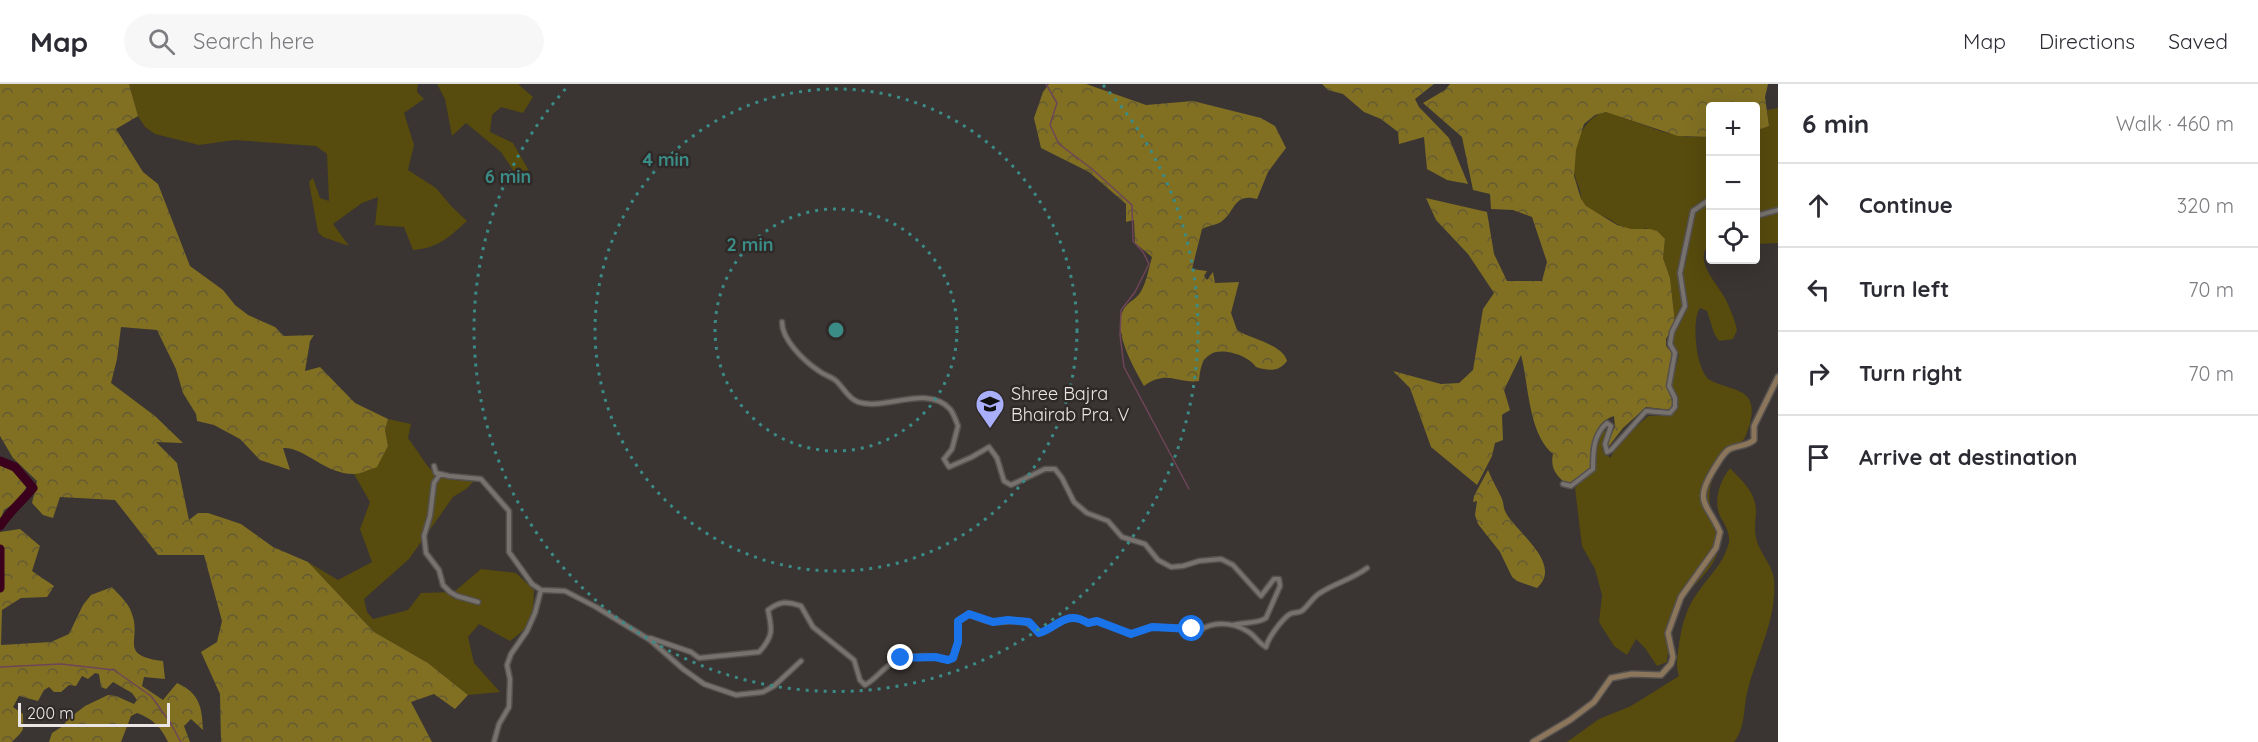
<!DOCTYPE html>
<meta charset="utf-8">
<style>
:root{--surface:#fff;--page:#f7f7f7;--text:#2b2b33;--muted:#7c7c81;--line:#e1e1e2}
body{margin:0;font-family:Quicksand,sans-serif;background:var(--page);color:var(--text)}
.controls{position:absolute;right:18px;top:18px;display:grid;overflow:hidden;border-radius:6px;box-shadow:0 6px 24px #0002}
.controls button{width:54px;height:54px;display:grid;place-items:center;padding:0;border:0;border-bottom:2px solid var(--line);background:var(--surface);color:var(--text);font:30px sans-serif}
.scale{position:absolute;left:18px;bottom:15px;width:152px;box-sizing:border-box;padding-left:6px;border:3px solid #eae6e5;border-top:0;font-size:16px;line-height:21px;white-space:nowrap;color:#eae6e5;-webkit-text-stroke:4px #2f2a28;paint-order:stroke}
.stop{position:absolute;width:18px;height:18px;margin:-14px;border:4px solid #1a73e8;border-radius:50%;background:#fff}
.stop.end{background:#1a73e8;border-color:#fff;box-shadow:0 2px 6px #0008}
.list{margin:0;padding:0;list-style:none}
h2{display:flex;justify-content:space-between;align-items:center;height:78px;margin:0;padding:0 24px;font-size:26px}
h2 small{font-size:20px;font-weight:400;color:var(--muted)}
.list li{display:grid;grid-template-columns:39px 1fr auto;gap:18px;align-items:center;box-sizing:border-box;height:84px;padding:0 24px;border-top:2px solid var(--line)}
.list b{display:block;font-size:22px;white-space:nowrap}
.list em{font-size:20px;font-style:normal;color:var(--muted)}
.icon{flex:none;width:33px;height:33px;fill:none;stroke:currentColor;stroke-width:2;stroke-linecap:round;stroke-linejoin:round}
.map{position:relative;flex:none;width:1778px;height:658px;overflow:hidden}
header{display:flex;align-items:center;gap:36px;box-sizing:border-box;height:84px;padding:0 30px;background:var(--surface);border-bottom:2px solid var(--line)}
header strong{font-size:28px}
nav{display:flex;gap:33px;margin-inline-start:auto;font-size:21px}
.search{width:420px;height:54px;background:var(--page);display:flex;align-items:center;gap:15px;box-sizing:border-box;padding:0 21px;border-radius:33px;color:var(--muted);font-size:22px}
main{display:flex}
aside{flex:1;background:var(--surface)}
.map>svg:first-child{display:block}
.grass{fill:#574b0d}
.forest{fill:url(#forest-crowns)}
.lines{fill:none;stroke-linecap:round;stroke-linejoin:round}
.stream{stroke:#6f4558;stroke-width:1.5}
.river{stroke:#3a001c;stroke-width:9}
.minor-casing{stroke:#55514f;stroke-width:7}
.secondary-casing{stroke:#55514f;stroke-width:8}
.minor{stroke:#78726f;stroke-width:4}
.secondary{stroke:#8b765b;stroke-width:5}
.route{stroke:#1a73e8;stroke-width:8}
.ring{fill:none;stroke:#3b8c86;stroke-width:3;stroke-dasharray:3 6}
.labels{text-anchor:middle;stroke-width:5;stroke-linejoin:round;paint-order:stroke}
.poi-label{font-size:18px;fill:#eae6e5;stroke:#2f2a28;text-anchor:start}
.centre{fill:#3b8c86;stroke:#2f2a28;stroke-width:3}
.ring-label{font-size:18px;text-anchor:middle;font-weight:bold;fill:#3b8c86;stroke:#2f2a28;stroke-width:5;stroke-linejoin:round;paint-order:stroke}
</style>
<header>
<strong>Map</strong>
<div class="search"><svg class="icon" aria-label="search" viewBox="0 0 24 24"><circle cx="10" cy="10" r="6"/><path d="M15 15l6 6"/></svg>Search here</div>
<nav><a>Map</a><a>Directions</a><a>Saved</a></nav>
</header>
<main>
<div class="map">
<svg width="1778" height="658" viewBox="0 0 1778 658">
<defs>
<pattern id="forest-crowns" width="20" height="18" patternUnits="userSpaceOnUse" patternTransform="scale(1.5)"><rect width="20" height="18" fill="#817022"/><path d="M2 6a3 3 0 1 1 6 0M12 15a3 3 0 1 1 6 0" fill="none" stroke="#645a34"/></pattern>
</defs>
<rect width="100%" height="100%" fill="#3a3432"/>
<!-- grass -->
<path class="grass" d="M 129,0 L 418,0 L 417,8 L 424,15 L 404,29 L 414,61 L 408,86 L 436,104 L 452,123 L 467,137 C 449,153 439,164 413,166 L 404,143 L 375,141 L 378,113 L 362,119 L 333,140 L 349,162 L 323,153 L 318,148 L 309,98 L 313,94 L 320,114 L 329,117 L 327,70 L 316,62 L 235,56 L 199,61 L 155,50 L 145,43 L 138,32 Z
M 437,0 L 518,0 L 533,13 L 523,29 L 501,23 L 492,31 L 490,48 L 513,59 L 533,94 L 519,95 L 501,68 L 466,39 L 452,52 L 445,15 Z
M 1778,24 L 1778,159 L 1756,160 L 1756,47 L 1769,42 L 1767,26 Z
M 1607,28 L 1663,48 L 1686,53 L 1710,53 L 1710,160 C 1692,175 1717,199 1725,214 C 1730,224 1735,236 1737,246 L 1733,255 L 1719,257 L 1714,249 L 1707,227 L 1700,224 C 1691,236 1696,288 1710,296 C 1729,307 1757,303 1751,334 C 1750,341 1746,354 1741,359 C 1736,365 1729,368 1724,374 C 1720,380 1716,388 1713,394 C 1705,414 1712,428 1716,447 C 1717,451 1720,455 1719,460 C 1718,482 1696,497 1685,513 C 1673,530 1669,558 1667,578 L 1657,582 L 1645,564 L 1636,555 L 1627,571 L 1614,562 L 1599,538 L 1602,511 L 1595,485 L 1582,462 L 1575,404 L 1584,394 L 1592,389 L 1596,382 L 1596,367 L 1602,348 L 1608,346 L 1602,366 L 1610,374 L 1622,356 L 1648,332 L 1670,331 L 1676,325 L 1678,318 L 1671,302 L 1679,271 C 1669,254 1674,251 1682,236 L 1678,231 L 1675,239 L 1670,194 L 1663,174 L 1665,155 L 1646,144 C 1634,149 1620,143 1611,136 C 1602,131 1590,127 1583,119 C 1580,115 1581,111 1580,106 C 1578,101 1576,97 1575,92 C 1570,70 1581,31 1607,28 Z
M 388,335 L 411,340 L 408,354 C 432,386 430,399 475,396 L 466,405 L 453,413 L 409,475 L 364,515 L 367,528 L 373,535 L 408,526 L 421,509 L 454,508 L 481,485 L 516,489 L 534,506 C 533,532 533,541 510,557 L 479,540 L 468,553 L 474,579 L 500,608 L 468,611 L 428,579 L 374,548 L 308,478 L 338,496 L 372,478 L 360,445 L 370,418 L 354,390 L 377,382 L 388,362 L 385,346 Z
M 1730,384 C 1742,397 1755,407 1756,426 C 1756,435 1754,445 1756,454 C 1759,468 1772,480 1774,495 C 1777,535 1758,567 1748,605 C 1743,623 1746,643 1734,658 L 1567,658 L 1599,635 L 1631,622 L 1679,592 C 1675,581 1678,571 1679,560 C 1682,541 1686,524 1698,508 C 1709,492 1722,481 1728,462 C 1732,451 1725,441 1720,432 C 1713,416 1720,397 1730,384 Z"/>
<!-- forest -->
<path class="forest" d="M 0,0 L 129,0 L 138,32 L 116,45 L 143,88 L 158,100 L 190,182 L 223,206 L 235,221 L 248,231 L 275,243 L 284,252 L 314,251 L 310,257 L 305,287 L 320,283 L 355,319 L 388,335 L 385,346 L 388,362 L 377,383 C 370,385 361,390 354,390 C 324,390 305,363 283,364 L 290,386 L 260,376 L 240,355 L 214,341 L 197,337 L 196,330 L 183,309 L 176,285 L 157,246 L 121,243 L 117,275 L 111,299 L 155,332 L 183,359 L 156,358 L 177,379 L 189,436 L 198,429 L 208,429 L 241,440 L 273,463 L 308,478 L 374,548 L 428,579 L 468,611 L 455,625 L 434,610 L 411,618 L 432,658 L 221,658 L 220,610 L 201,568 L 217,558 L 222,537 L 204,471 L 158,471 L 115,416 L 60,413 L 53,434 L 43,431 L 32,419 L 37,397 L 13,374 L 0,352 Z
M 1049,0 L 1086,0 L 1146,21 L 1193,17 L 1261,34 L 1275,42 L 1286,64 L 1268,88 L 1257,115 C 1233,109 1236,127 1221,138 C 1216,141 1207,142 1202,145 L 1192,185 L 1207,187 L 1204,192 L 1207,196 L 1213,188 L 1215,199 L 1239,198 L 1231,229 L 1237,246 C 1250,255 1283,260 1287,277 C 1279,288 1269,287 1256,283 C 1249,272 1223,263 1211,270 C 1201,275 1200,287 1199,297 C 1177,300 1167,285 1144,302 C 1134,284 1109,242 1126,222 C 1130,217 1136,215 1140,209 C 1146,200 1149,184 1152,173 L 1135,159 L 1134,136 L 1126,138 L 1126,120 L 1089,88 L 1041,64 L 1034,34 L 1043,8 Z
M 1322,0 L 1434,0 L 1415,15 L 1419,23 L 1449,54 L 1468,100 L 1447,96 L 1427,85 L 1424,53 L 1399,60 L 1398,48 L 1381,35 L 1364,28 L 1343,10 L 1328,6 Z
M 1450,0 L 1768,0 L 1765,13 L 1769,42 L 1756,47 L 1756,22 L 1710,22 L 1710,53 L 1678,52 L 1606,28 L 1595,31 L 1584,40 L 1576,66 L 1574,92 L 1581,115 L 1586,122 L 1617,141 L 1631,145 L 1650,145 L 1657,147 L 1665,155 L 1663,174 L 1670,194 L 1675,239 L 1666,255 L 1666,262 L 1673,269 C 1670,285 1662,303 1674,317 L 1671,326 L 1646,323 L 1623,344 L 1609,362 L 1607,360 L 1615,343 L 1614,332 C 1591,339 1593,364 1591,383 L 1574,398 L 1566,400 C 1556,391 1550,384 1553,370 C 1528,349 1529,301 1521,271 L 1504,306 L 1510,326 L 1502,331 L 1503,356 L 1495,359 L 1492,372 L 1477,401 L 1431,363 L 1410,304 L 1393,287 L 1441,300 L 1459,299 L 1473,286 L 1483,225 L 1494,209 L 1468,170 L 1436,136 L 1426,114 L 1487,128 L 1494,170 L 1507,197 L 1542,197 L 1547,178 L 1532,133 L 1513,126 L 1491,125 L 1490,110 L 1473,106 L 1462,53 L 1423,19 L 1445,6 Z
M 0,377 L 14,384 L 27,402 L 19,416 L 4,426 L 0,437 Z
M 1488,386 C 1492,396 1498,406 1502,415 C 1504,420 1503,424 1506,429 C 1515,447 1564,480 1537,504 L 1517,497 L 1512,493 L 1500,468 L 1478,440 L 1475,431 L 1477,417 L 1473,418 L 1474,412 Z
M 20,445 L 40,462 L 32,487 L 54,502 L 47,513 L 21,514 L 2,526 L 1,561 L 51,558 L 69,550 L 83,521 L 91,511 L 112,503 C 119,511 129,519 132,530 C 142,556 117,571 163,577 L 165,595 L 144,593 L 142,602 L 163,616 L 177,599 C 200,609 202,624 203,646 L 191,635 L 184,642 L 190,658 L 168,658 C 161,643 153,635 137,629 L 131,632 L 121,658 L 49,658 L 52,649 L 63,642 L 68,635 L 85,622 L 108,611 L 116,612 L 134,620 L 137,616 L 132,609 L 113,598 L 106,605 L 101,603 L 99,590 L 95,589 L 88,595 L 82,592 L 76,602 L 69,601 L 61,608 L 54,608 L 49,603 L 44,606 L 38,617 L 19,612 L 13,623 L 23,630 C 23,648 26,644 12,658 L 0,658 L 0,448 Z"/>
<g class="lines">
<!-- stream -->
<path class="stream" d="M 1046,0 L 1057,19 L 1050,41 L 1059,60 L 1092,85 L 1132,121 L 1133,157 L 1143,168 L 1149,180 L 1135,208 L 1121,226 L 1120,251 L 1124,283 L 1189,405
M 0,583 L 61,580 L 114,586 L 151,612 L 170,638 L 181,658"/>
<!-- river -->
<path class="river" d="M 0,377 L 15,383 L 33,404 C 22,417 9,428 0,442
M 0,465 L 0,504"/>
<!-- minor casing -->
<g class="minor-casing">
<path id="minor" d="M 1756,132 L 1778,126
M 782,238 C 782,256 804,277 819,287 C 824,291 830,292 835,296 C 843,302 847,314 858,318 C 885,327 928,300 950,325 C 954,330 956,337 958,342 L 952,365 L 944,375 L 949,383 L 972,373 L 989,363 L 997,374 L 1004,397 L 1011,401 L 1045,385 L 1055,385 L 1062,394 L 1074,418 L 1087,429 L 1108,437 L 1122,453 L 1145,460 L 1158,476 L 1171,483 L 1183,482 L 1199,477 L 1221,475 L 1233,481 L 1261,512 L 1274,495 L 1279,495 L 1280,502 L 1266,534 C 1258,540 1244,538 1233,541
M 434,382 L 436,389 L 449,392 L 481,395 L 509,427 L 509,468 L 532,500 L 541,506 L 565,507 L 596,523 L 650,556 L 683,585 L 704,600 L 736,611 L 763,608 L 774,602 L 801,577
M 440,390 L 434,399 L 430,432 L 424,452 L 426,469 L 439,486 L 443,501 L 450,508 L 457,512 L 478,518
M 1563,400 L 1571,402 L 1593,385 C 1593,368 1593,351 1607,339 L 1611,342 L 1605,360 L 1607,368 L 1611,366 L 1646,327 L 1670,329 L 1675,323 L 1675,314 L 1669,302 L 1675,269 L 1670,260 L 1672,248 L 1685,222 L 1680,189 L 1693,127 L 1706,118 L 1710,120
M 650,556 L 650,554 L 691,568 L 699,574 L 759,568 C 774,552 772,545 768,526 C 780,517 787,517 801,522 L 813,543 L 854,576 L 860,596 L 865,601 C 876,595 881,586 891,580 C 905,571 933,570 948,576 L 953,574 L 958,558 L 958,537 L 969,530 C 977,533 985,538 993,538 C 1016,539 1021,530 1039,549 C 1057,544 1066,525 1088,539 L 1097,537 L 1131,550 L 1152,543 L 1185,544 L 1199,547 C 1213,537 1232,538 1247,547 C 1255,551 1258,559 1266,563 C 1268,554 1282,535 1290,530 C 1295,528 1300,529 1303,526 C 1310,520 1313,513 1320,509 C 1335,499 1353,495 1367,484
M 494,658 L 499,640 L 509,623 L 510,595 L 507,581 L 511,570 L 527,547 L 535,529 L 541,506"/>
</g>
<!-- secondary casing -->
<g class="secondary-casing">
<path id="secondary" d="M 1533,658 L 1570,636 L 1594,618 L 1611,594 L 1632,590 L 1661,591 L 1671,580 L 1673,573 L 1668,549 L 1681,513 L 1716,464 L 1720,448 C 1707,418 1693,419 1714,385 C 1718,379 1722,371 1728,366 C 1736,361 1746,363 1754,356 L 1754,342 L 1778,293"/>
</g>
<!-- minor -->
<use href="#minor" class="minor"/>
<!-- secondary -->
<use href="#secondary" class="secondary"/>
</g>
<g class="lines">
<!-- route -->
<path class="route" d="M 901,574 L 935,573 L 948,576 L 953,574 L 958,558 L 958,537 L 969,530 L 993,538 L 1008,536 L 1029,538 L 1039,549 C 1057,544 1066,525 1088,539 L 1097,537 L 1131,550 L 1152,543 L 1192,545"/>
</g>
<!-- distance rings -->
<g class="ring">
<circle cx="836" cy="246" r="121"/>
<circle cx="836" cy="246" r="241"/>
<path d="M1103 1A362 362 0 1 1 569 1"/>
</g>
<!-- icons -->
<defs>
<g id="school-pin" transform="scale(1.5)"><path d="M0 17L-7.5 6A9.5 9.5 0 1 1 7.5 6Z" fill="#aaaffb" stroke="#2f2a28"/><path d="M0-5L7-2L0 1L-7-2ZM-4 1L0 2.5L4 1V4Q0 6-4 4Z" fill="#111"/></g>
</defs>
<g fill-rule="evenodd">
<use href="#school-pin" x="990" y="320"/>
</g>
<g class="labels">
<!-- poi labels -->
<g class="poi-label">
<text x="1011" y="316">Shree Bajra<tspan x="1011" dy="21">Bhairab Pra. V</tspan></text>
</g>
</g>
<circle cx="836" cy="246" r="9" class="centre"/>
<g class="ring-label">
<text x="666" y="82">4 min</text>
<text x="508" y="99">6 min</text>
<text x="750" y="167">2 min</text>
</g>
</svg>
<div class="controls">
<button>+</button>
<button>−</button>
<button><svg class="icon" aria-label="locate" viewBox="0 0 24 24"><circle cx="12" cy="12" r="6"/><path d="M12 2v4M12 18v4M2 12h4M18 12h4"/></svg></button>
</div>
<div class="scale">200 m</div>
<div class="stop" style="left:1192px;top:545px"></div>
<div class="stop end" style="left:901px;top:574px"></div>
</div>
<aside>
<h2>6 min<small>Walk · 460 m</small></h2>
<ul class="list">
<li><svg class="icon" aria-label="ahead" viewBox="0 0 24 24"><path d="M12 20V5M6 11l6-6 6 6"/></svg><div><b>Continue</b></div><em>320 m</em></li>
<li><svg class="icon" aria-label="left" viewBox="0 0 24 24"><path d="M17 20v-9H6M10 6l-5 5 5 5"/></svg><div><b>Turn left</b></div><em>70 m</em></li>
<li><svg class="icon" aria-label="right" viewBox="0 0 24 24"><path d="M7 20v-9h11M14 6l5 5-5 5"/></svg><div><b>Turn right</b></div><em>70 m</em></li>
<li><svg class="icon" aria-label="arrive" viewBox="0 0 24 24"><path d="M6 21V4h12l-3 4 3 4H6"/></svg><div><b>Arrive at destination</b></div></li>
</ul>
</aside>
</main>
